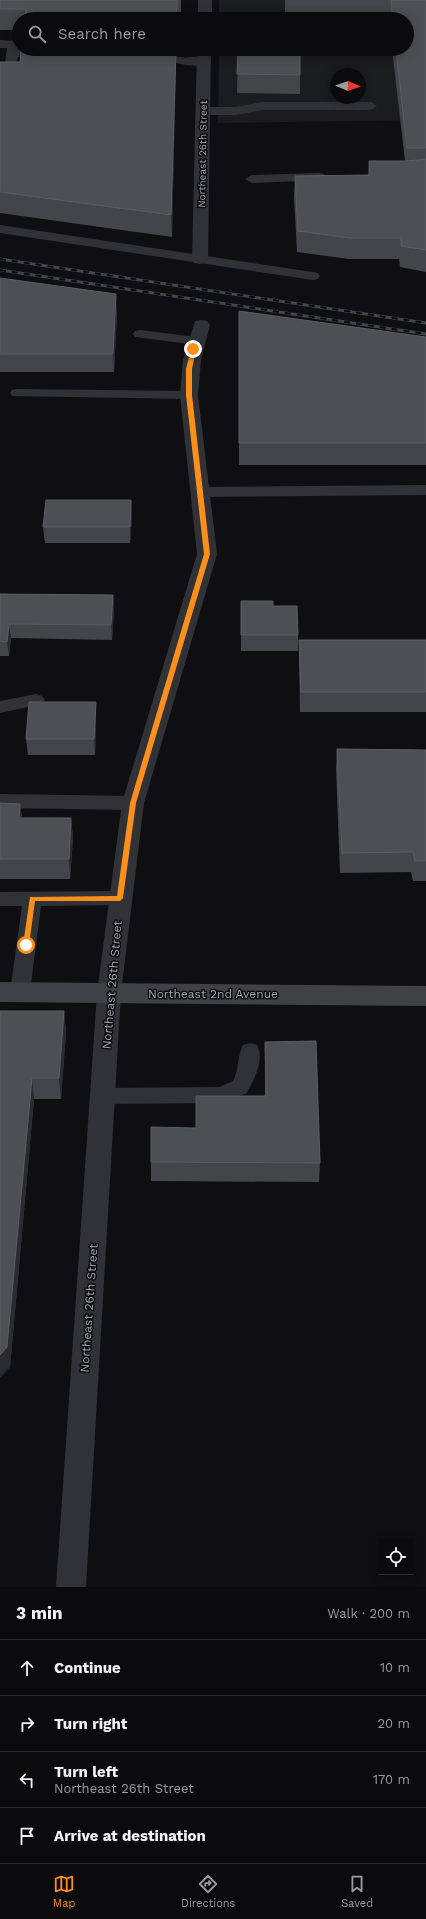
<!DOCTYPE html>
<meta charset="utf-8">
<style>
:root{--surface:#0b0b0d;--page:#141416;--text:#f1f3f6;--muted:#9a9b9d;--line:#2b2b2e;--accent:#fc8f1c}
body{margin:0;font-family:"Work Sans",sans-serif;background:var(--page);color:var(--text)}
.controls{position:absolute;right:12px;bottom:12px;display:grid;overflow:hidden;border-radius:0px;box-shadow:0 2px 10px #0003}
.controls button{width:36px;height:36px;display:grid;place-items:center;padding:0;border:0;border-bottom:1px solid var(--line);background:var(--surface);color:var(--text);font:20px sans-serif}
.compass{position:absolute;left:330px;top:68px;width:36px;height:36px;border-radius:50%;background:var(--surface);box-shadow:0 2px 10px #0003;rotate:92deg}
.stop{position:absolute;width:12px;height:12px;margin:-9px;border:3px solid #fc8f1c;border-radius:50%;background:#fff}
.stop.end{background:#fc8f1c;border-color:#fff;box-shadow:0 1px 4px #0008}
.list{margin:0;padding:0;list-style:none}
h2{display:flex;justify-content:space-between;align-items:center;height:52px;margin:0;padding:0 16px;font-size:17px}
h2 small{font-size:13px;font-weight:400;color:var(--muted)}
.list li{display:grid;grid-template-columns:26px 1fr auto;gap:12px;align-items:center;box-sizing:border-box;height:56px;padding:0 16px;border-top:1px solid var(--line)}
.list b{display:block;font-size:15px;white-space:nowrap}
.list p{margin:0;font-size:13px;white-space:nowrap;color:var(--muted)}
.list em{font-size:13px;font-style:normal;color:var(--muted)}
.icon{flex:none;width:22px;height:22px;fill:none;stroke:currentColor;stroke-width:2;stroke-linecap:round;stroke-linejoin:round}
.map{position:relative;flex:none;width:426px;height:1587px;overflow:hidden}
.search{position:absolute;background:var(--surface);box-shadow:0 2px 10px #0003;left:12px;right:12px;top:12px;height:44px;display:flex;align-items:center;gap:10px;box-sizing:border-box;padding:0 14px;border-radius:22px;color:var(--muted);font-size:15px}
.sheet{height:276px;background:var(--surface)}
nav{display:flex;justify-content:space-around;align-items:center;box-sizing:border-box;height:56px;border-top:1px solid var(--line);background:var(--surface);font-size:11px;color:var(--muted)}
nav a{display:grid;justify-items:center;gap:2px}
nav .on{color:var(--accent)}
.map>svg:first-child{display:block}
.built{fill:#1b1c1e;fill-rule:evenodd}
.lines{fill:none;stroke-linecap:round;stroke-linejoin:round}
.service{fill:#303236;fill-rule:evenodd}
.minor{fill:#303236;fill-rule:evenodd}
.secondary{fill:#3e4146;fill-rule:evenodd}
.rail-casing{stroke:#43464b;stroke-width:3}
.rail{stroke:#0a0b0c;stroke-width:2;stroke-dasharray:6;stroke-linecap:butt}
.wall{fill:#424549}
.shaded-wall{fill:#292b2e}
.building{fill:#4c5054;stroke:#595e63}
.route{fill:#fc8f1c}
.labels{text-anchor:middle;stroke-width:3;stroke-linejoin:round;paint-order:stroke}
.far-street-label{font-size:10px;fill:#9fa8b3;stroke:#0a0b0c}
.street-label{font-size:12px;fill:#9fa8b3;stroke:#0a0b0c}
</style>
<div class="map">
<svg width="426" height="1587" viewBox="0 0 426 1587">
<rect width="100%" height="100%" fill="#0f0f11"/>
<!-- built -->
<path class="built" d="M 219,0 L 426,0 L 426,120 L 218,123 L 219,49 L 407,49 L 407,19 L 219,19 ZM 336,74 L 360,74 L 360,98 L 336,98 Z"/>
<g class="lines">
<!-- service -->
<path class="service" d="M 0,40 L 18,41 L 19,49 L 45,49 L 51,53 L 45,57 L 18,57 L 14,71 L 0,72 L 0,64 L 5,64 L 7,48 L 0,48 Z
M 152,51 C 162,51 170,56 180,57 C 188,59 205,53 210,61 C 202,72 171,61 161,59 C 156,58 152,59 148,58 L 146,55 Z
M 262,102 L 371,102 L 377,106 L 371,110 L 262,110 L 236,115 L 203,115 L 197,111 L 203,107 L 236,107 Z
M 319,173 L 324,174 L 326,177 L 324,180 L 252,183 L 245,179 L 252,175 Z
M 0,225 L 313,272 L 318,273 L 320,276 L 318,279 L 313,280 L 0,233 Z
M 140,330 L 196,337 L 201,338 L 203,341 L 201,344 L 196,345 L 135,337 L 133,334 L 135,331 Z
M 17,389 L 189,391 L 194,392 L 196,395 L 194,398 L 189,399 L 12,396 L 10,393 L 12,390 Z
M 426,485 L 426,495 L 200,497 L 194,496 L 192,492 L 194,488 L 200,487 Z
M 36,694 L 42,696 L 45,700 L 42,704 L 0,713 L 0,701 Z
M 0,794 L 133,796 L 139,798 L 142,803 L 139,808 L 133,810 L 0,808 Z
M 120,891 L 127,893 L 129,898 L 127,903 L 120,905 L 41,906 L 30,992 L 27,998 L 20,1000 L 13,998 L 10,992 L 22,906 L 0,906 L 0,892 Z
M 250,1043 L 257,1045 C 265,1060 254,1079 247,1093 L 220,1103 L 103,1104 L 96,1102 L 93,1096 L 96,1090 L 103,1088 L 219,1087 L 233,1081 C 239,1070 237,1057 243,1045 Z"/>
<!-- minor -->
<path class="minor" d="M 198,0 L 212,0 L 212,19 L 198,19 Z
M 197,49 L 211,49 L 208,259 L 206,263 L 200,264 L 194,263 L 192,259 Z
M 201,320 L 207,321 L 210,325 L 201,360 L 198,395 L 217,554 L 144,803 L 121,993 L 86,1587 L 56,1587 L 97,993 L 122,803 L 197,554 L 180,395 L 183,360 L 195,321 Z"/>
<!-- secondary -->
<path class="secondary" d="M 0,982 L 426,986 L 426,1006 L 0,1002 Z"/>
<!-- rail casing -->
<g class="rail-casing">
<path id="rail" d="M 0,259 L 426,323
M 0,270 L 426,334"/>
</g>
<!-- rail -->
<use href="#rail" class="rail"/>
</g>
<!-- wall -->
<path class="wall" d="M 0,0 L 181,0 L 181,14 L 177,14 L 177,19 L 19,19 L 19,30 L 0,30 Z
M 285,0 L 426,0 L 426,272 L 400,267 L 399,259 L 349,259 L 297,252 L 294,197 L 295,176 L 368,175 L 369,161 L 405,161 L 392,49 L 407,49 L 407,19 L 389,19 L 389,14 L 285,14 Z
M 21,49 L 176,49 L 172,237 L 0,213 L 0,62 L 20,62 Z
M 238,49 L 300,75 L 300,94 L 237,93 Z
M 0,278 L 117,312 L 114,372 L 0,372 Z
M 239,333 L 426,337 L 426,465 L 239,465 Z
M 131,500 L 132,516 L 130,543 L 45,543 L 43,527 Z
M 0,594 L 113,595 L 114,609 L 112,640 L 11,638 L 9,656 L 0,656 Z
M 241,601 L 273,606 L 298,635 L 298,651 L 241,651 Z
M 299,640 L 426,640 L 426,712 L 300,712 L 299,660 Z
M 96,702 L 96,719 L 95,755 L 28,755 L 26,739 Z
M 337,749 L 426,750 L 426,881 L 413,881 L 411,872 L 340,873 L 336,769 Z
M 0,803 L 20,804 L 22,818 L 71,818 L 73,838 L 70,879 L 0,879 Z
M 0,1011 L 64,1011 L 66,1032 L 61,1099 L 34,1099 L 10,1367 Z
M 265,1042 L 320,1163 L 319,1182 L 151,1181 L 151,1162 L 196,1128 L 265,1096 Z"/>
<!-- shaded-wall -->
<path class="shaded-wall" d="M 176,49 L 176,65 L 172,237 L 171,215 Z
M 116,294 L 117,312 L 114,372 L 113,354 Z
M 131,500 L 132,516 L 130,543 L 130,527 Z
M 113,595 L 114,609 L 112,640 L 111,625 Z
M 9,624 L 11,638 L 9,656 L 7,642 Z
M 96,702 L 96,719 L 95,755 L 94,739 Z
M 20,804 L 22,824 L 19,818 Z
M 71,818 L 73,838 L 70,879 L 69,859 Z
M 64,1011 L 66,1032 L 61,1099 L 59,1078 Z
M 32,1078 L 34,1099 L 10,1367 L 0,1378 L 0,1355 Z"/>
<!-- building -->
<path class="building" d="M 0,0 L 177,0 L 176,19 L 25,19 L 26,9 L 0,9 Z
M 391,0 L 426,0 L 426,148 L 407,148 L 396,49 L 407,49 L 407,19 L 393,19 Z
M 21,49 L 176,49 L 171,215 L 0,192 L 0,62 L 20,62 Z
M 238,49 L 300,49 L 300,75 L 237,74 Z
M 426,159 L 426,250 L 401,246 L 401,238 L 350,238 L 298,231 L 295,176 L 370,175 L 369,161 L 408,161 Z
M 0,278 L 116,294 L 113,354 L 0,354 Z
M 239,311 L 426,337 L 426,443 L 239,443 Z
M 46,500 L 131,500 L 130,527 L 43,527 Z
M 0,594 L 113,595 L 111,625 L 9,624 L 7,642 L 0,641 Z
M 241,601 L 273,601 L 273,606 L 297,606 L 298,635 L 241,635 Z
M 299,640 L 426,640 L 426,692 L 301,692 Z
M 29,702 L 96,702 L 94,739 L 26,739 Z
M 337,749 L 426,750 L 426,861 L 415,861 L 413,852 L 342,853 Z
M 0,803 L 20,804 L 19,818 L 71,818 L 69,859 L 0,859 Z
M 0,1011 L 64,1011 L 59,1078 L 32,1078 L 7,1347 L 0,1355 Z
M 316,1041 L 320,1163 L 151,1162 L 151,1127 L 196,1128 L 196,1096 L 266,1096 L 265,1042 Z"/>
<!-- route -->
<path class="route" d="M 193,347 L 196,349 L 192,369 L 192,395 L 210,554 L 136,803 L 123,898 L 120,901 L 35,901 L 29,945 L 26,948 L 23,945 L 30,897 L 117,896 L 130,803 L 204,554 L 186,395 L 186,369 L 191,349 Z"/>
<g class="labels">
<!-- far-street labels -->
<g class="far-street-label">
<text transform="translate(202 154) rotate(-89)" y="4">Northeast 26th Street</text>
</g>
<!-- street labels -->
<g class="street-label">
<text transform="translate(112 985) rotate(-85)" y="4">Northeast 26th Street</text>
<text x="213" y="998">Northeast 2nd Avenue</text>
<text transform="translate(89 1308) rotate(-86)" y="4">Northeast 26th Street</text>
</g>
</g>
</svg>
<div class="controls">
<button><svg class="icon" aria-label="locate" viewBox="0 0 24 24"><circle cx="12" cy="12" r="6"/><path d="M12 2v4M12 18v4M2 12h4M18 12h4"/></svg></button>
</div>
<svg class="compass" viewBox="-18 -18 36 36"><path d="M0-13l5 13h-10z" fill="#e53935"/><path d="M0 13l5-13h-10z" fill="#9a9b9d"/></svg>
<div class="stop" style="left:26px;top:945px"></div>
<div class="stop end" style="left:193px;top:349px"></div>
<div class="search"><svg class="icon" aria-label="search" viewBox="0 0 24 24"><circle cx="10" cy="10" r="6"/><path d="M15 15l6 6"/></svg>Search here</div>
</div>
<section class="sheet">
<h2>3 min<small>Walk · 200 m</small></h2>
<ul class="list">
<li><svg class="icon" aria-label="ahead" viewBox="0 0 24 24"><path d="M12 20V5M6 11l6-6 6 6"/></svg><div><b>Continue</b></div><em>10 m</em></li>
<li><svg class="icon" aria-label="right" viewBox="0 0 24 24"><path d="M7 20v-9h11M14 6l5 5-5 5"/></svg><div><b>Turn right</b></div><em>20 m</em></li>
<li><svg class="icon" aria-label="left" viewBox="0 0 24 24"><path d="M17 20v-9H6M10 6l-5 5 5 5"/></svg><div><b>Turn left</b><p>Northeast 26th Street</p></div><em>170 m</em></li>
<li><svg class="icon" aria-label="arrive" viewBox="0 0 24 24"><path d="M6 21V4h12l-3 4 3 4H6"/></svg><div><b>Arrive at destination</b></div></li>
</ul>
</section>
<nav>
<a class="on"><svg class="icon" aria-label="map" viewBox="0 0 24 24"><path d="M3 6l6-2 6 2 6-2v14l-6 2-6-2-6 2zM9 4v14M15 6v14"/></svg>Map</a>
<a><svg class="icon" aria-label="directions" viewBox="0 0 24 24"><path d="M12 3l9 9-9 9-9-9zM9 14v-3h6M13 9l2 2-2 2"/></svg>Directions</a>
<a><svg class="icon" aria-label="saved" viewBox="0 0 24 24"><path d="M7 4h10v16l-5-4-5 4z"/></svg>Saved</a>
</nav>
